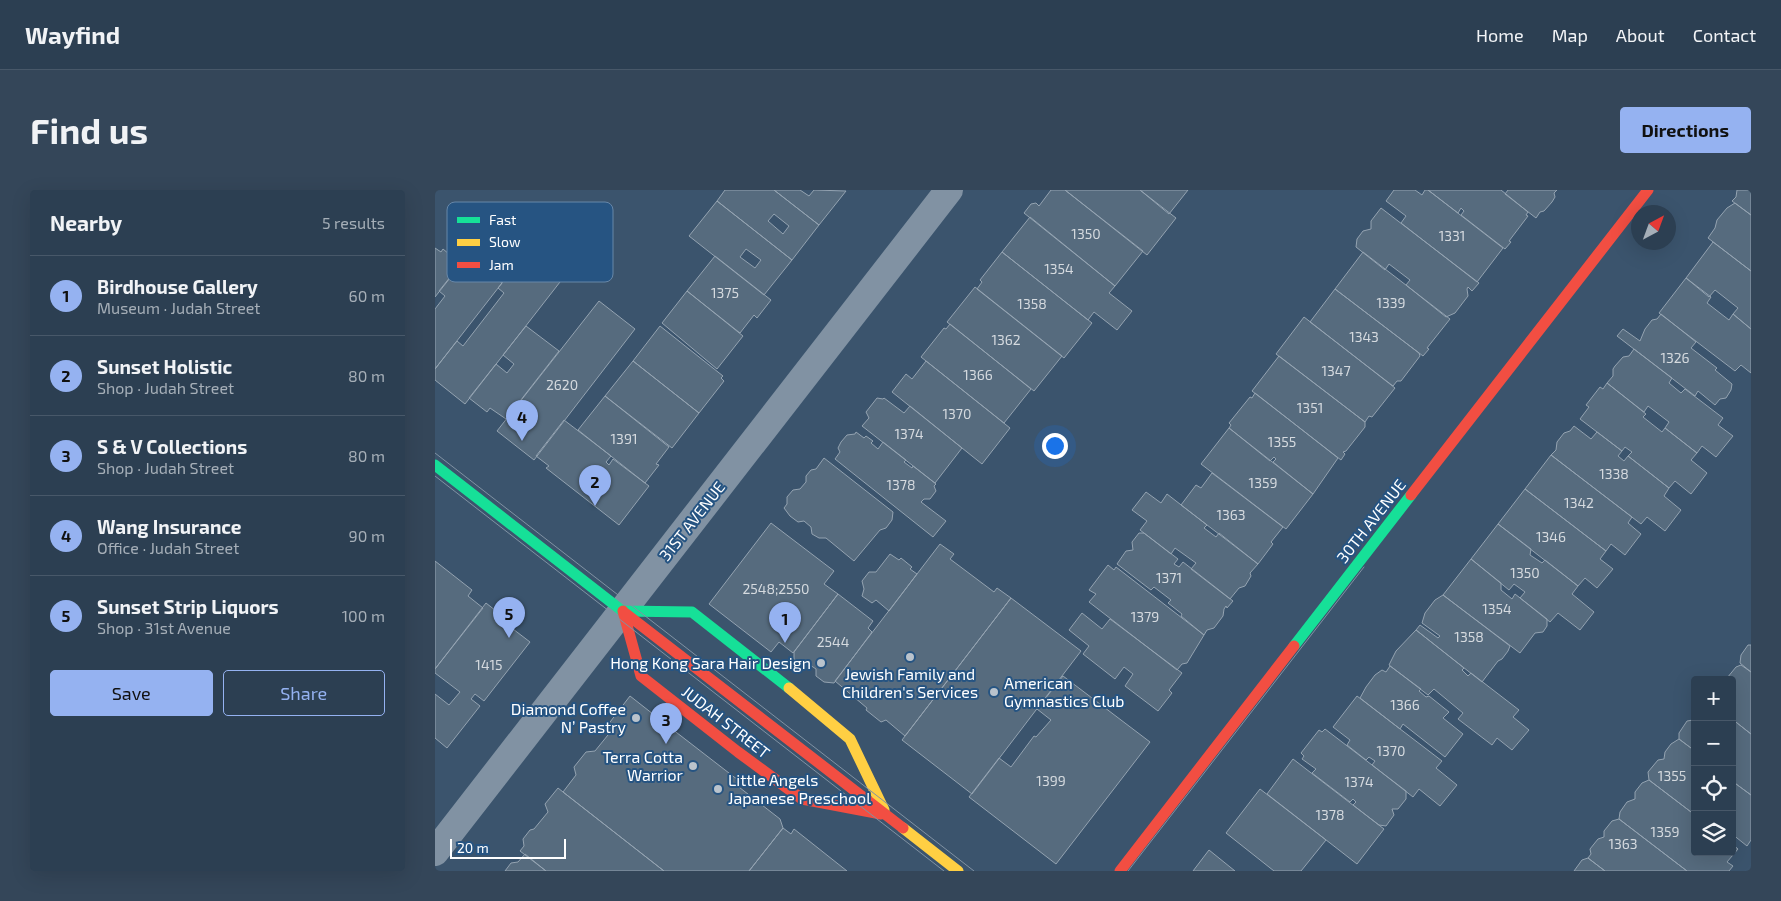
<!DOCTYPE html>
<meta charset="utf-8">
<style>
:root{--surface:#2c3f52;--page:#344659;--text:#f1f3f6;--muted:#a6afb8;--line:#485869;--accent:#95b2f1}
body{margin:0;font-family:"Exo 2",sans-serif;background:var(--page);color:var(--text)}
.controls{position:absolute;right:15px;bottom:15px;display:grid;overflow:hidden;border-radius:5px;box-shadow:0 5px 20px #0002}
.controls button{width:45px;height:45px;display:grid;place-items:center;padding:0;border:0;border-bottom:1px solid var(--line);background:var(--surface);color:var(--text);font:25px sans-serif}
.compass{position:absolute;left:1196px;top:15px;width:45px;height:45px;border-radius:50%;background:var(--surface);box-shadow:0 5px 20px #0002;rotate:41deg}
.scale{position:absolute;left:15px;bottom:12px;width:116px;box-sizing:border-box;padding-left:5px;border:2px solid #fff;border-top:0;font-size:14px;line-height:18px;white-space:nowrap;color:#fff;-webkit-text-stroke:4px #265482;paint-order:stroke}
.you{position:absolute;left:619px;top:255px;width:18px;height:18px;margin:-12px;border:4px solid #fff;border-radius:50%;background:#1a73e8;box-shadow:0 0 0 8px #1a73e833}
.badge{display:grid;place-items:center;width:32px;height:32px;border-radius:50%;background:var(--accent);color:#111;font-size:16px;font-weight:700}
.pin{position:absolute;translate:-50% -41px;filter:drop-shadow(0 1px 2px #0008)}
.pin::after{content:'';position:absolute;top:26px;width:18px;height:15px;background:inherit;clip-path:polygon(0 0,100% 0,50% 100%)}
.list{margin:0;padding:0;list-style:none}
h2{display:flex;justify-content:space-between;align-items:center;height:65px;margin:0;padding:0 20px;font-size:21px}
h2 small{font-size:16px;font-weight:400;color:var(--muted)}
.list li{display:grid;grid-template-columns:32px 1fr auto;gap:15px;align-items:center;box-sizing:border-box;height:80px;padding:0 20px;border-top:1px solid var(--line)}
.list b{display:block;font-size:19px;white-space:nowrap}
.list p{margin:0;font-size:16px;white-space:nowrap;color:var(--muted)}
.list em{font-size:16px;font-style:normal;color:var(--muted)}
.actions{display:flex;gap:10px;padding:15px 20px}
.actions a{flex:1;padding:11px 0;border:1px solid var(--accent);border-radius:5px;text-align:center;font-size:18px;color:var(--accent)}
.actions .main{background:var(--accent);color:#111}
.icon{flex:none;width:28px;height:28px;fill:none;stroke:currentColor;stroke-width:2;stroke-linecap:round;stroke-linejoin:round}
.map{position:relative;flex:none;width:1316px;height:681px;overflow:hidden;border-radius:5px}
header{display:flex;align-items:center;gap:30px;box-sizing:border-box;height:70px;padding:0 25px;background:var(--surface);border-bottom:1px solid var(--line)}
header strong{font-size:24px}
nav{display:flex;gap:28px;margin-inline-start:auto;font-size:18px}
.intro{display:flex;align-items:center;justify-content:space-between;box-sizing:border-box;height:120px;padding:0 30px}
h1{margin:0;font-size:35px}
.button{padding:12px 22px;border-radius:5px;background:var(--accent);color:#111;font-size:18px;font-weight:700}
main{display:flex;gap:30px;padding:0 30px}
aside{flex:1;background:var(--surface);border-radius:5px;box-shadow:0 5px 20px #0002}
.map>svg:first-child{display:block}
.building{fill:#566b7e;stroke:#94a3b1;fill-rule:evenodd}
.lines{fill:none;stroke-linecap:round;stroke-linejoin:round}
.street{stroke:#8192a3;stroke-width:28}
.fast{stroke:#16e098;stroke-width:11}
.slow{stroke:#ffcf43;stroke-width:11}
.jam{stroke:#f24e42;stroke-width:11}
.tram{stroke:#8192a3;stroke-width:1}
.poi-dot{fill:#bac3cc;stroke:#265482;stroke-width:2}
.labels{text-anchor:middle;stroke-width:4;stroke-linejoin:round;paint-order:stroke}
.number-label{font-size:14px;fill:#d5dadf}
.street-label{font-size:16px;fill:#fff;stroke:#265482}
.poi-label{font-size:16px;fill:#fff;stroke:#265482;text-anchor:end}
.key{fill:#265482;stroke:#6787a8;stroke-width:1}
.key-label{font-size:14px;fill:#fff}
</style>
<header>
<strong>Wayfind</strong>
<nav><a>Home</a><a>Map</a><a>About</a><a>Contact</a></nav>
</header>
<div class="intro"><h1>Find us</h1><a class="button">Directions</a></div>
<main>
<aside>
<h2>Nearby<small>5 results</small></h2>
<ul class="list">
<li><span class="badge">1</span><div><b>Birdhouse Gallery</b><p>Museum · Judah Street</p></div><em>60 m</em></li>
<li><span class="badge">2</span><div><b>Sunset Holistic</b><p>Shop · Judah Street</p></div><em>80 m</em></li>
<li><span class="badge">3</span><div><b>S &amp; V Collections</b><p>Shop · Judah Street</p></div><em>80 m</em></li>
<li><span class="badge">4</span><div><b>Wang Insurance</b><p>Office · Judah Street</p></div><em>90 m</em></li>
<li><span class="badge">5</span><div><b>Sunset Strip Liquors</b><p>Shop · 31st Avenue</p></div><em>100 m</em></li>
</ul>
<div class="actions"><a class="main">Save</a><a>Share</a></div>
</aside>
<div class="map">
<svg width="1316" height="681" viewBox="0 0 1316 681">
<rect width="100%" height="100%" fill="#3b546d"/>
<!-- building -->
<path class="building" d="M 290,0 L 339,0 L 384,35 L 357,70 L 282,11 ZM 339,24 L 354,36 L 348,44 L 333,31 Z
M 339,0 L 365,0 L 374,6 L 379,0 L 411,1 L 384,35 Z
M 616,0 L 630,0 L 708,61 L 680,96 L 589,23 L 596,14 L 601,13 L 604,16 Z
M 630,0 L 705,0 L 741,28 L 712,65 Z
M 705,0 L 753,0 L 734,24 Z
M 959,0 L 980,0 L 987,5 L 990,0 L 993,0 L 1068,58 L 1042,92 L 966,33 L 971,26 L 951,11 Z
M 993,0 L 1066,0 L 1093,22 L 1091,25 L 1093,26 L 1074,51 L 1076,52 L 1070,59 L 1026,25 L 1029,21 L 1026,18 L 1023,23 Z
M 1073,0 L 1122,0 L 1119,3 L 1120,7 L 1117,12 L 1109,21 L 1105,22 L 1101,28 L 1070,4 Z
M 1316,0 L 1316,25 L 1297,11 L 1301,7 L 1302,0 Z
M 282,11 L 357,70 L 329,105 L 254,46 ZM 311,59 L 326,70 L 320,78 L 305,67 Z
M 1300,13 L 1316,25 L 1316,81 L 1273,48 L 1280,38 L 1282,30 L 1292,18 Z
M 946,18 L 1044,93 L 1037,101 L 1033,97 L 1032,99 L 1033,106 L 1020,123 L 1011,127 L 971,95 L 975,90 L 954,74 L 950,80 L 921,57 L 922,49 L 928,41 L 936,39 L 936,31 Z
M 595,27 L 680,96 L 674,103 L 697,121 L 682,140 L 659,122 L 653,130 L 567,62 Z
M 1278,52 L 1316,81 L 1316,139 L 1298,124 L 1303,118 L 1280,100 L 1274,107 L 1251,88 Z
M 0,58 L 6,62 L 8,59 L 26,74 L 0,107 Z
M 567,62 L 657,133 L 629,168 L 542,99 L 547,92 L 545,90 Z
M 928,62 L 1015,129 L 992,158 L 994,159 L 988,166 L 900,99 Z
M 90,64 L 125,92 L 30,214 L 0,190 L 0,179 L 22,151 L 28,156 L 69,103 L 63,98 Z
M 32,66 L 67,93 L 0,179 L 0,119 L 10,106 L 4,101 Z
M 280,66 L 336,110 L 322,128 L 319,125 L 305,143 L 252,101 Z
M 1251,88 L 1276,107 L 1272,113 L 1294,130 L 1298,124 L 1316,139 L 1316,183 L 1306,175 L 1300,181 L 1224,123 Z
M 540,97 L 627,166 L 599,201 L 512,132 Z
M 900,99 L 984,163 L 985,166 L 966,191 L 962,191 L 958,196 L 875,132 Z
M 252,101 L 308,146 L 282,179 L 227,133 Z
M 164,111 L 200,139 L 99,270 L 62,241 Z
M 1226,124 L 1261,152 L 1256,158 L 1282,178 L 1280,180 L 1297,194 L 1296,200 L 1291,208 L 1285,209 L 1280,215 L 1263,201 L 1260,206 L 1182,146 L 1188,139 L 1205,151 L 1210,139 L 1217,130 L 1222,129 Z
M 869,127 L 960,198 L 937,227 L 934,226 L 930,232 L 841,164 Z
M 515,134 L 596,199 L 569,233 L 486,167 L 509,138 L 511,139 Z
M 91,136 L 124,161 L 71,229 L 55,218 L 52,222 L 34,208 L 61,174 L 72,183 L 79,174 L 68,165 Z
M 225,136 L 288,186 L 286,188 L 289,191 L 264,223 L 198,171 Z
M 1199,159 L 1237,188 L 1234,193 L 1246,203 L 1250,199 L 1288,228 L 1283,235 L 1298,246 L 1281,267 L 1267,256 L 1262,263 L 1230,238 L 1234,232 L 1213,216 L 1209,222 L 1172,193 L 1178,186 L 1178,179 L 1180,176 L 1188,167 L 1194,166 Z
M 844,166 L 930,232 L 930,237 L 911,261 L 908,262 L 910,264 L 906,270 L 817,201 Z
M 198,171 L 264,223 L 237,258 L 170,206 Z
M 491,171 L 575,238 L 547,274 L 457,202 L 471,184 L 477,189 Z
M 1172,193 L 1211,224 L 1208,227 L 1227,242 L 1230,238 L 1262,263 L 1256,270 L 1272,283 L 1256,304 L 1240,291 L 1234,298 L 1193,266 L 1197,262 L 1190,257 L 1187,261 L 1145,229 L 1154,217 L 1151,215 L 1165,197 L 1168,199 Z
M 820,203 L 903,268 L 878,304 L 838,272 L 841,269 L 839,267 L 835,271 L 794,238 L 796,235 L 794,233 L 815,207 L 817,208 Z
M 170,206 L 234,257 L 221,274 L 224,275 L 210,293 L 143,240 Z
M 442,208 L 448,209 L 449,208 L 469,223 L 475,216 L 527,258 L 500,293 L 427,236 L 434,228 L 431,222 Z
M 129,230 L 176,266 L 171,272 L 174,275 L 178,269 L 214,296 L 184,335 L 111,278 L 114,276 L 101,266 Z
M 1139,236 L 1156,249 L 1162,242 L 1187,261 L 1183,266 L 1189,271 L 1193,266 L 1234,298 L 1229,306 L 1246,320 L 1230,341 L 1212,327 L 1206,334 L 1116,265 L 1121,260 L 1122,252 L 1129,243 L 1135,241 Z
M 794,238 L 878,304 L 851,339 L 766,274 Z
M 421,242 L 429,248 L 431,246 L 438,251 L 436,253 L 443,259 L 448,252 L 471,270 L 469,272 L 477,278 L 478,276 L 501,294 L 499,296 L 501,301 L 495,309 L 489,309 L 486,312 L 511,331 L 498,347 L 400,269 L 405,262 L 403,258 L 406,252 L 412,245 L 420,244 Z
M 1116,265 L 1197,327 L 1193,333 L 1206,344 L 1190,365 L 1176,354 L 1171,361 L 1090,299 Z
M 389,268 L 458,322 L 457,330 L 451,338 L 445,340 L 419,371 L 391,348 L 384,348 L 377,344 L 376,337 L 369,331 L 363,332 L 355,326 L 349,318 L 352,314 L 352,307 L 358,300 L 365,299 L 371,292 L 371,286 L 376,280 L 381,279 Z
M 777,283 L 848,337 L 836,352 L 838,354 L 823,374 L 746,315 L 761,295 L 766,298 Z
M 1090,299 L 1171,361 L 1165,369 L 1178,379 L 1162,398 L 1150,388 L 1143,396 L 1063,334 Z
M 711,302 L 726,313 L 732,304 L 772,335 L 769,338 L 781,347 L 784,343 L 823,374 L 815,383 L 816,386 L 810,396 L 804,398 L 795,409 L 756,379 L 761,373 L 740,358 L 736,364 L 705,340 L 712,331 L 697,320 Z
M 336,333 L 399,381 L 389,394 L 403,404 L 358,463 L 344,452 L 336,462 L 274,414 Z
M 1063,334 L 1096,359 L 1095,365 L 1107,373 L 1110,370 L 1143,396 L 1137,404 L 1159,422 L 1145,440 L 1123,423 L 1115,432 L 1085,408 L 1090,402 L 1079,394 L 1074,400 L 1036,369 Z
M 704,343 L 709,343 L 743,369 L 739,374 L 744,377 L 748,372 L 798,411 L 792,418 L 791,416 L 789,419 L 788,426 L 779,438 L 772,440 L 769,445 L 746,426 L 747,424 L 733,413 L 736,410 L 719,397 L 716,400 L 682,374 L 691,361 L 698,360 L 697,352 Z
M 505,354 L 519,364 L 515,369 L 559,402 L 562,398 L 576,408 L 470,546 L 451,530 L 446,532 L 431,520 L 432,518 L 400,491 Z
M 455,364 L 464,370 L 466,368 L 477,377 L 475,379 L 482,384 L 454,421 L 441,410 L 437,413 L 427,406 L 429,399 L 427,391 L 434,382 L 441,382 Z
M 1036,369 L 1066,393 L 1066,400 L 1077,409 L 1080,404 L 1112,429 L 1112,436 L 1108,442 L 1100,443 L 1085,463 L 1008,405 Z
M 0,371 L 37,400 L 33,406 L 48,418 L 0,479 Z
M 673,375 L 679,380 L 681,377 L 769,445 L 752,473 L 747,474 L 742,480 L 654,412 L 661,404 L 654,400 Z
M 403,404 L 438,431 L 433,438 L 437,442 L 399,493 L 389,492 L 381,486 L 381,479 L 375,475 L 368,475 L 359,469 L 359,462 Z
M 1008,405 L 1075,456 L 1073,461 L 1067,469 L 1063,471 L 1047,492 L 981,440 L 985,435 L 1003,448 L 1005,446 L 987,433 L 990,423 L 1000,410 Z
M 576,408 L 646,461 L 537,604 L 467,550 Z
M 51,413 L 80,436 L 78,439 L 95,452 L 49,511 L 40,504 L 36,509 L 45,516 L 12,558 L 0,548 L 0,504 L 14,515 L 25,502 L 0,483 L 0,479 Z
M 647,423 L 667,439 L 675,429 L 747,483 L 734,500 L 737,503 L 723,521 L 690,496 L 698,484 L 689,477 L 680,489 L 648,464 L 654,456 L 634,440 Z
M 981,440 L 1029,478 L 1027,480 L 1033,486 L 1036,483 L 1084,520 L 1078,527 L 1094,540 L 1077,560 L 1062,548 L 1057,555 L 1023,529 L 1028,523 L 999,499 L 993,505 L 954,475 L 961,461 Z
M 1313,455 L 1316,455 L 1316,482 L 1305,473 L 1306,465 Z
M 1306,475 L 1316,482 L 1316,544 L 1297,529 L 1297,490 L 1292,490 L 1292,488 L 1301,477 Z
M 955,476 L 986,499 L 984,501 L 991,507 L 994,506 L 1014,522 L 1008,528 L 1028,544 L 1010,567 L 968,534 L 965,539 L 925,508 L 931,497 L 940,485 L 947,480 L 951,482 Z
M 628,486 L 715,552 L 621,674 L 534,607 L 564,568 L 576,577 L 599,546 L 601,547 L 616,530 L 602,519 Z
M 195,506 L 223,528 L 219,532 L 234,543 L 237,539 L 303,590 L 300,594 L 345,629 L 348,638 L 314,681 L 229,681 L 128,602 L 141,585 L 139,577 L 151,562 L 160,561 L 177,540 L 172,536 Z
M 922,506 L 1007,571 L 1001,578 L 1022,595 L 1005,616 L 984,599 L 978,607 L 937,575 L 940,571 L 934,567 L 931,570 L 912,555 L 915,550 L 898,537 Z
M 1260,522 L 1260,561 L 1244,549 L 1244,543 L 1252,531 L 1258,530 Z
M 1297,529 L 1316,544 L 1316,605 L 1297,591 Z
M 890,539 L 971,601 L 971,609 L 963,619 L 957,619 L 959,625 L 951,636 L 944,635 L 918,615 L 921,612 L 918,609 L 915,612 L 877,583 L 881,579 L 867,569 L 869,566 L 866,563 L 884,540 L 887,542 Z
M 1244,549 L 1260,561 L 1260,625 L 1214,590 L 1213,582 L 1223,570 L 1229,569 L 1230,562 L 1236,554 Z
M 858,569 L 949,639 L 922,674 L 832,604 Z
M 1214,590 L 1260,625 L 1260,662 L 1297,662 L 1297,654 L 1303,659 L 1292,672 L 1298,676 L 1294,681 L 1252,681 L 1184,629 L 1185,622 L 1192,612 L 1200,609 L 1200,602 L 1207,593 Z
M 1297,591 L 1316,605 L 1316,650 L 1312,656 L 1297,644 Z
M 123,598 L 128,602 L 229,681 L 111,681 L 85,661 L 89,656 L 88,649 L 95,640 L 99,639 L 113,622 L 110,614 Z
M 825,599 L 891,650 L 866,681 L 839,681 L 791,643 Z
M 1184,629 L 1252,681 L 1170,681 L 1153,668 L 1156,664 L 1155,659 L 1163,649 L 1169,647 L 1169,641 L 1177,631 Z
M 348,638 L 356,644 L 359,639 L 412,681 L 314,681 Z
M 774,660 L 800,681 L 758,681 Z
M 90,664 L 111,681 L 70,681 L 76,673 L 83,672 Z
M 1153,668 L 1170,681 L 1139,681 L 1147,670 Z"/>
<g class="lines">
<!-- street -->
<path class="street" d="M 0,662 L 514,0"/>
<!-- fast -->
<path class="fast" d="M 0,275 L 190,423
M 188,421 L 257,422 L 354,498
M 859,456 L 976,305"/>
<!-- slow -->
<path class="slow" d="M 354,498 L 415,549 L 449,620
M 468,638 L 523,681"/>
<!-- jam -->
<path class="jam" d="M 976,305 L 1213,0
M 188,421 L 206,486 L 303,562 L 367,609 L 446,624
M 190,423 L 468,638
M 685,681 L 859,456"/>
<!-- tram -->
<path class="tram" d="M 0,263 L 539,681
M 0,286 L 509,681
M 693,681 L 929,377"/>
</g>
<!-- markers -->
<g class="poi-dot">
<circle cx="475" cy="467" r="5"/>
<circle cx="386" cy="473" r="5"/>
<circle cx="559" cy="502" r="5"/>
<circle cx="201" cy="528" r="5"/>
<circle cx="258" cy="576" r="5"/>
<circle cx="283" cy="599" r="5"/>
</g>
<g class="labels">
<!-- number labels -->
<g class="number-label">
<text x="651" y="49">1350</text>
<text x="1017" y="51">1331</text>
<text x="624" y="84">1354</text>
<text x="290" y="108">1375</text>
<text x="956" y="118">1339</text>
<text x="597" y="119">1358</text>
<text x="929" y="152">1343</text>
<text x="571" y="155">1362</text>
<text x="1240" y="173">1326</text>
<text x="901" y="186">1347</text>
<text x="543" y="190">1366</text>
<text x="127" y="200">2620</text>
<text x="875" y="223">1351</text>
<text x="522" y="229">1370</text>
<text x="474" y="249">1374</text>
<text x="189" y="254">1391</text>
<text x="847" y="257">1355</text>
<text x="1179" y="289">1338</text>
<text x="828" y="298">1359</text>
<text x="466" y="300">1378</text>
<text x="1144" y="318">1342</text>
<text x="796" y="330">1363</text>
<text x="1116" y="352">1346</text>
<text x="1090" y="388">1350</text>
<text x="734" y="393">1371</text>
<text x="341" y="404">2548;2550</text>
<text x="1062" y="424">1354</text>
<text x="710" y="432">1379</text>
<text x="1034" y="452">1358</text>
<text x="398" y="457">2544</text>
<text x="54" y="480">1415</text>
<text x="970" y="520">1366</text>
<text x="956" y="566">1370</text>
<text x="1237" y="591">1355</text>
<text x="616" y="596">1399</text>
<text x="924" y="597">1374</text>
<text x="895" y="630">1378</text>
<text x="1230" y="647">1359</text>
<text x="1188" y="659">1363</text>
</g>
<!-- street labels -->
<g class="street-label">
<text transform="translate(257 331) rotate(-52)" y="6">31ST AVENUE</text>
<text transform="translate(936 331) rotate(-52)" y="6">30TH AVENUE</text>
<text transform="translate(291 532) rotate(38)" y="6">JUDAH STREET</text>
</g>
<!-- poi labels -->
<g class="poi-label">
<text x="376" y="479">Hong Kong Sara Hair Design</text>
<text x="475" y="490" text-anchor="middle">Jewish Family and<tspan x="475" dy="18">Children's Services</tspan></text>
<text x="569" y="499" text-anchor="start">American<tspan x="569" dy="18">Gymnastics Club</tspan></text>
<text x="191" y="525">Diamond Coffee<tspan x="191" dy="18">N’ Pastry</tspan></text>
<text x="248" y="573">Terra Cotta<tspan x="248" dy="18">Warrior</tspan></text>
<text x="293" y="596" text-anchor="start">Little Angels<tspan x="293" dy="18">Japanese Preschool</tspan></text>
</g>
</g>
<!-- legend -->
<rect x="12" y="12" width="166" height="80" rx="8" class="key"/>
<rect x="22" y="27" width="23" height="6" fill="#16e098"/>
<rect x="22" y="49" width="23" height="7" fill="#ffcf43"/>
<rect x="22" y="72" width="23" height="6" fill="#f24e42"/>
<g class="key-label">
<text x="54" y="35">Fast</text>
<text x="54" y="57">Slow</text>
<text x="54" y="80">Jam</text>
</g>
</svg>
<div class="controls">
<button>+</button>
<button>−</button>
<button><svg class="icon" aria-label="locate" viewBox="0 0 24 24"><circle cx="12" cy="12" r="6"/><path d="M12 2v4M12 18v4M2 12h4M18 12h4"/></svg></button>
<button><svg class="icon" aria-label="layers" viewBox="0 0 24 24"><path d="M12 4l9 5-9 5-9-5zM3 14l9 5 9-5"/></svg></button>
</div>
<svg class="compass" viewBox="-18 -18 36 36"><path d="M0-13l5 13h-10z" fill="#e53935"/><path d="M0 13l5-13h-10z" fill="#a6afb8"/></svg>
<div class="scale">20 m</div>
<div class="you"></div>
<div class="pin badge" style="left:350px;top:453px">1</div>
<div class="pin badge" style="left:160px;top:316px">2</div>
<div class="pin badge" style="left:231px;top:554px">3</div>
<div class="pin badge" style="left:87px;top:251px">4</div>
<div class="pin badge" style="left:74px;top:448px">5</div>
</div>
</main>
